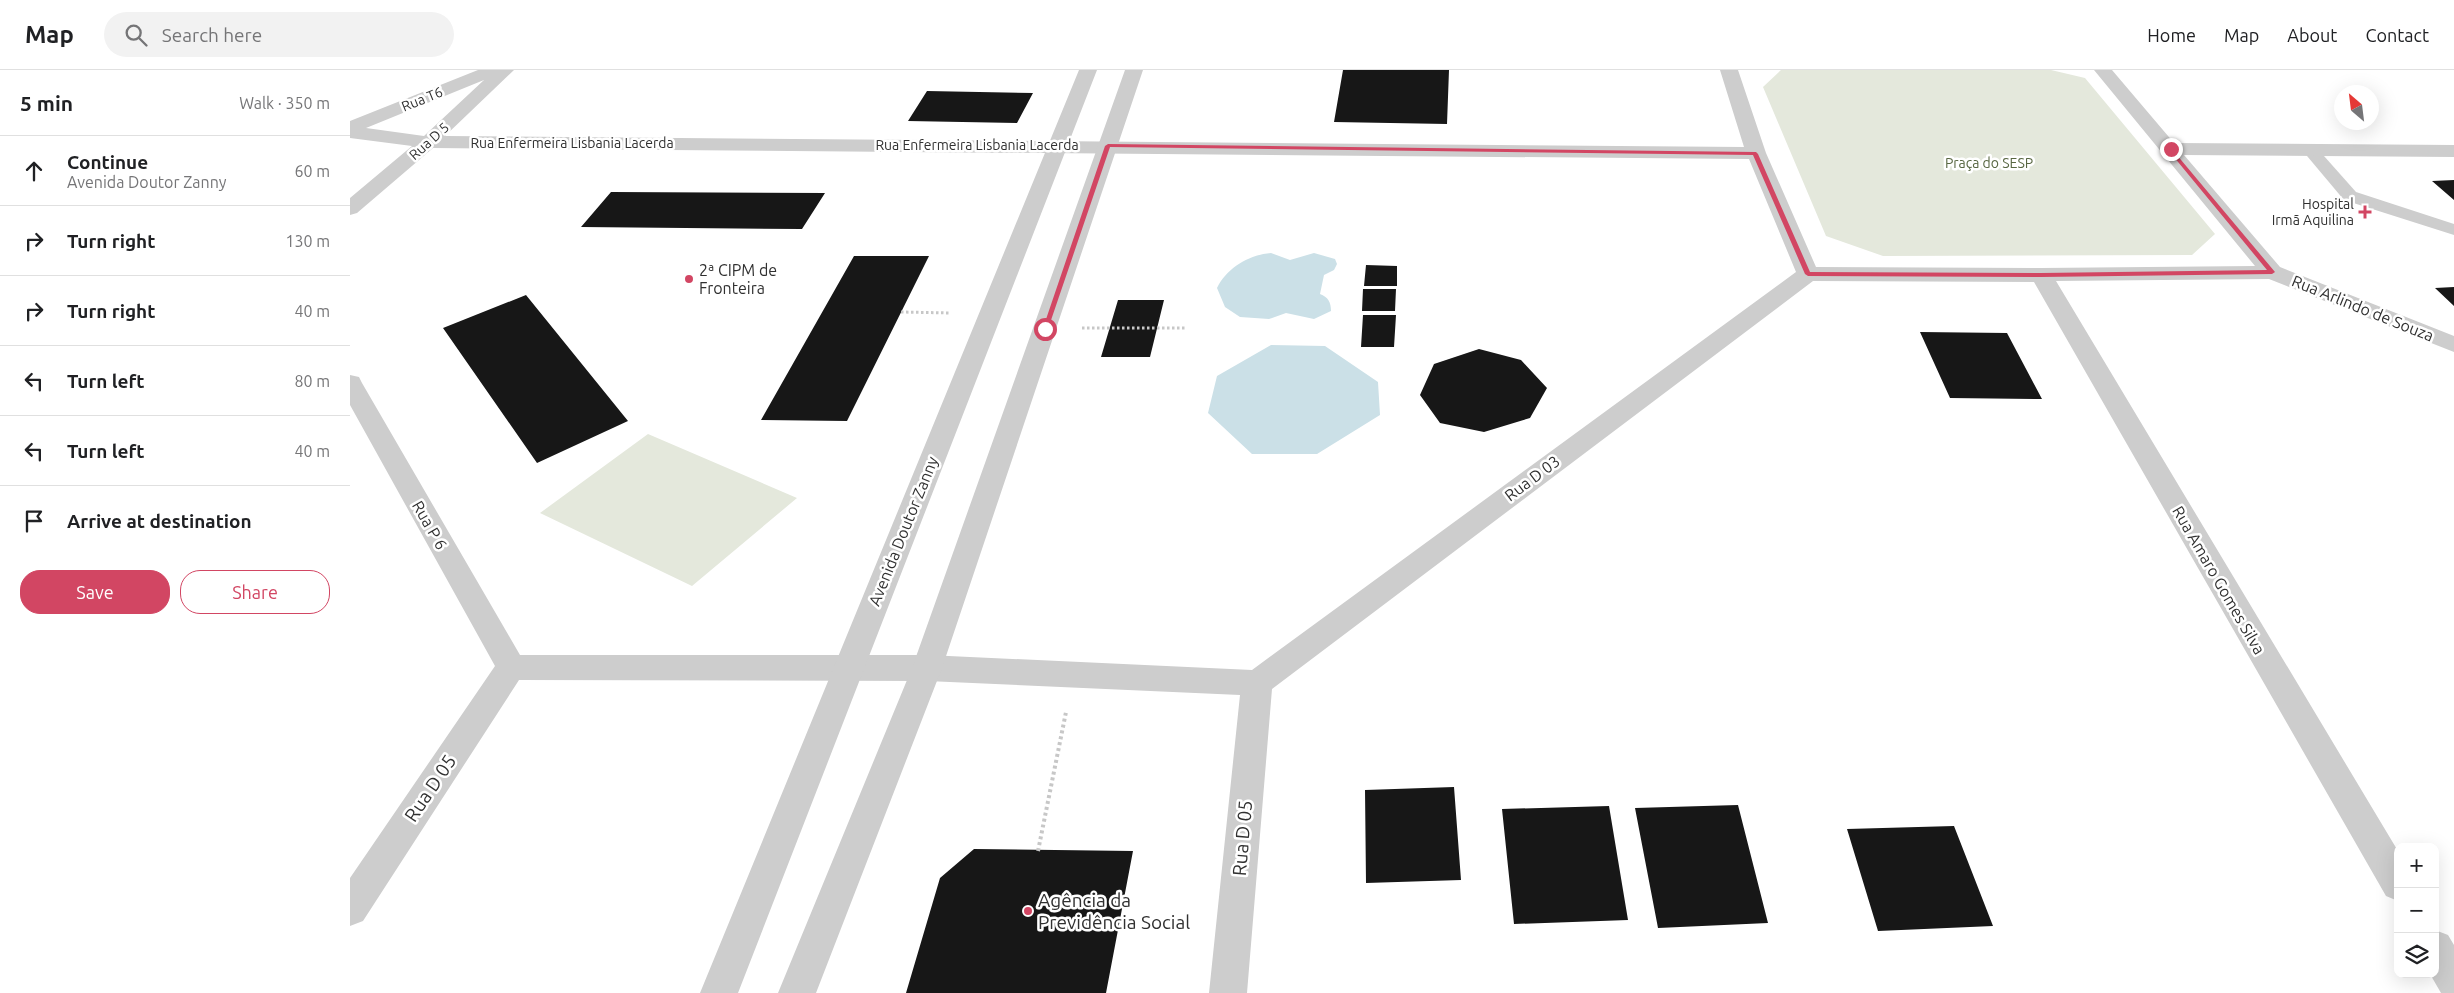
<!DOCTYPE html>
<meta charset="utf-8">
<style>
:root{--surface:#fff;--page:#f2f2f2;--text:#202124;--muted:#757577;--line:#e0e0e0;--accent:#d24663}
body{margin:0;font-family:Ubuntu,sans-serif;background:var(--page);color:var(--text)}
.controls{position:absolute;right:15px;bottom:15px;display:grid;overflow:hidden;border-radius:10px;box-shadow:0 5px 20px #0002}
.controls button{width:45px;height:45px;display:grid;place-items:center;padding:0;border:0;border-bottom:1px solid var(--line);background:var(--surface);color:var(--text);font:25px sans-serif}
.compass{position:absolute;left:1984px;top:15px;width:45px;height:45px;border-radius:50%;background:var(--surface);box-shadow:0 5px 20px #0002;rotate:332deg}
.stop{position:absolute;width:15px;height:15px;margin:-11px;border:4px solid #d24663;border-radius:50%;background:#fff}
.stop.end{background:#d24663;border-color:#fff;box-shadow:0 1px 5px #0008}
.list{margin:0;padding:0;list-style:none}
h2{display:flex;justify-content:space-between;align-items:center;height:65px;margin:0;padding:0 20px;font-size:21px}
h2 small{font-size:16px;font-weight:400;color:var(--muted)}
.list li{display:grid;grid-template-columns:32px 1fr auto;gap:15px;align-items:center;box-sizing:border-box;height:70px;padding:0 20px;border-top:1px solid var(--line)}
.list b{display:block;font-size:19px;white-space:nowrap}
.list p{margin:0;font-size:16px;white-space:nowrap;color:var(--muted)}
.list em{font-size:16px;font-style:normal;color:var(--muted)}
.actions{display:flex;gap:10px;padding:15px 20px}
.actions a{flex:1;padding:11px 0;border:1px solid var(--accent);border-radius:20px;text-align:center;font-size:18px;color:var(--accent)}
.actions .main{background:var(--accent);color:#fff}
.icon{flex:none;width:28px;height:28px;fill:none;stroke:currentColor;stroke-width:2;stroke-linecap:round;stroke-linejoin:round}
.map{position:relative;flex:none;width:2104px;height:923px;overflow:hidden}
header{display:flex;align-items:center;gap:30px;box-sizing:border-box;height:70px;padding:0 25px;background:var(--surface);border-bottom:1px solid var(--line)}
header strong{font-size:24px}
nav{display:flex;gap:28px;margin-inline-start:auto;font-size:18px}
.search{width:350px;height:45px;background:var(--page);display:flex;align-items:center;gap:12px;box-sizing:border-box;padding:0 18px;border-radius:28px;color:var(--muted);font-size:19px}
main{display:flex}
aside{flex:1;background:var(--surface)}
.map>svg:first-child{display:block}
.green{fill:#e4e8dc}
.water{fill:#cbe0e7}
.building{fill:#171717}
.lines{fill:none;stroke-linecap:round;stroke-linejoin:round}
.path-far1{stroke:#c7c7c7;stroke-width:3;stroke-dasharray:2.5 2.5;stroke-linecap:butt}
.path{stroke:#c7c7c7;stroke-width:4;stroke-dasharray:3 3;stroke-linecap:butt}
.service{fill:#cdcdcd;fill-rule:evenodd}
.minor{fill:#cdcdcd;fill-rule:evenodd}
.tertiary{fill:#cdcdcd;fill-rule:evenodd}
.route{fill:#d24663}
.poi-dot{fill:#d24663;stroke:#fff;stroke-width:2}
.labels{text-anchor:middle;stroke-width:5;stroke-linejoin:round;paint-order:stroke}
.far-street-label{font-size:14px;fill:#303030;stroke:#fff}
.far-park-label{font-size:14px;fill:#586742;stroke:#fff}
.far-poi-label{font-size:14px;fill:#303030;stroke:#fff;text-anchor:end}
.poi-label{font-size:16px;fill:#303030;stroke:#fff;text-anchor:start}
.street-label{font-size:16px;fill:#303030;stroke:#fff}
.near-street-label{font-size:19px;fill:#303030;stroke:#fff}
.near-poi-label{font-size:19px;fill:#303030;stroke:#fff;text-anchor:start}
</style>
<header>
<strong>Map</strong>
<div class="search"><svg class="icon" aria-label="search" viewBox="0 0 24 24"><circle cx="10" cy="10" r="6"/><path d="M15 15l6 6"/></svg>Search here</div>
<nav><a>Home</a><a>Map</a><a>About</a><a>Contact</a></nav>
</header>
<main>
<aside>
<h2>5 min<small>Walk · 350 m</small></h2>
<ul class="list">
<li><svg class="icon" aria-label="ahead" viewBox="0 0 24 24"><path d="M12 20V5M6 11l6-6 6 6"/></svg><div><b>Continue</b><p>Avenida Doutor Zanny</p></div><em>60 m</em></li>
<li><svg class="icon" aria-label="right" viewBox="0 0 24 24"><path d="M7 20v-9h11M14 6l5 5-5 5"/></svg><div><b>Turn right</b></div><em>130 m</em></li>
<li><svg class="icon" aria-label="right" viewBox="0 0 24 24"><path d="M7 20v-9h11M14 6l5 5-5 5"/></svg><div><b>Turn right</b></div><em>40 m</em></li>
<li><svg class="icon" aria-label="left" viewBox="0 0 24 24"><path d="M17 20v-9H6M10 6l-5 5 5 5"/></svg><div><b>Turn left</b></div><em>80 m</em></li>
<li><svg class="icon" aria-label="left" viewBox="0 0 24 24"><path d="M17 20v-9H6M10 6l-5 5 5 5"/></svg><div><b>Turn left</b></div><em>40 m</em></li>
<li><svg class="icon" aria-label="arrive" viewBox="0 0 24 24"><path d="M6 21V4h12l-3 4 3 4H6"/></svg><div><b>Arrive at destination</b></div></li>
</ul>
<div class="actions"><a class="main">Save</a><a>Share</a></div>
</aside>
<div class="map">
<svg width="2104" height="923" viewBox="0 0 2104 923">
<rect width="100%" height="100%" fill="#fff"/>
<!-- green -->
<path class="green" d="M 1431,0 L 1701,0 L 1735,8 L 1865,164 L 1842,185 L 1533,186 L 1476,166 L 1413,17 Z
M 298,364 L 447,428 L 342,516 L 190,443 Z"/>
<!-- water -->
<path class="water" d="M 921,183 L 940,190 L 964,183 L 985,189 L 987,194 L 984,200 L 974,205 L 970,224 C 978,227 981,232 981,241 L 964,249 L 936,243 L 919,249 L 890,247 L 875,237 L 867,218 C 877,198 898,185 921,183 Z
M 921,275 L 975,276 L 1028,312 L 1030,345 L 967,384 L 902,384 L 858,343 L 867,306 Z"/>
<!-- building -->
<path class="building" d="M 993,0 L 1099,0 L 1097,54 L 984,52 Z
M 577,21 L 683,23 L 667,53 L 558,51 Z
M 2104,110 L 2104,130 L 2082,111 Z
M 261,122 L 475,123 L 452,159 L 231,157 Z
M 504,186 L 579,186 L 497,351 L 411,350 Z
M 1016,195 L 1047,196 L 1047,216 L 1014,216 Z
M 2104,217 L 2104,236 L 2085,218 Z
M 1013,219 L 1046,219 L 1045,241 L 1012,241 Z
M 176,225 L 278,351 L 187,393 L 93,258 Z
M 768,230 L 814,230 L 800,287 L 751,287 Z
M 1013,245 L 1046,245 L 1044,277 L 1011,277 Z
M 1570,262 L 1657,263 L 1692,329 L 1600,328 Z
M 1129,279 L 1171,290 L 1197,318 L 1180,348 L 1134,362 L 1090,353 L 1070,325 L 1084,294 Z
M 1104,717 L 1111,810 L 1016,813 L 1015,720 Z
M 1388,735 L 1418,853 L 1308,858 L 1285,738 Z
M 1259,736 L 1278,850 L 1164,854 L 1152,739 Z
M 1604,756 L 1643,856 L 1528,861 L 1497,759 Z
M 624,779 L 783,781 L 756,923 L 556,923 L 590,808 Z"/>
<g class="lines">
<!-- path-far1 -->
<path class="path-far1" d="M 551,242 L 601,243
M 732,258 L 837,258"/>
<!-- path -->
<path class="path" d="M 688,781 L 716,642"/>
<!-- service -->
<path class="service" d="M 1960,75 L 1966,77 L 2006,122 L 2104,154 L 2104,165 L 1994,130 L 1952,80 Z"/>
<!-- minor -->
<path class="minor" d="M 128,0 L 164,0 L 95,66 L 1394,77 L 1370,0 L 1388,0 L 1416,83 L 1466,197 L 1691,198 L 1905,196 L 1744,0 L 1762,0 L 1824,73 L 2104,75 L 2104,87 L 1834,85 L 1930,197 L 2104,266 L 2104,282 L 1919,209 L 1706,211 L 2048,781 L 2048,831 L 2036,826 L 1684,212 L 1463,211 L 922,619 L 897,923 L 859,923 L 890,625 L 577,611 L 169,610 L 13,851 L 0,856 L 0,808 L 145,596 L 0,335 L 0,305 L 9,307 L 12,313 L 170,585 L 577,585 L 902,600 L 1446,202 L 1399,89 L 83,78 L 7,143 L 0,145 L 0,128 L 62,76 L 0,68 L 0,51 ZM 134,10 L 74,66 L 16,58 Z
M 2085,860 L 2098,865 L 2104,875 L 2104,923 L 2091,923 L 2080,904 L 2085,904 Z"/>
<!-- tertiary -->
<path class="tertiary" d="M 729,0 L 747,0 L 388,923 L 350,923 Z
M 775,0 L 793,0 L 592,598 L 466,923 L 428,923 L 562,598 Z"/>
</g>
<!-- route -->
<path class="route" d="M 758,74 L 1406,82 L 1408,84 L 1460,202 L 1691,203 L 1917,200 L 1819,81 L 1821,78 L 1925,202 L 1922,204 L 1691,207 L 1458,206 L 1455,204 L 1403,85 L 760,77 L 698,259 L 692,261 L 755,76 Z"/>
<!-- markers -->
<g class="poi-dot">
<path d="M2012.5 134.5h5v5h5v5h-5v5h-5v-5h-5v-5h5z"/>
<circle cx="339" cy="209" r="5"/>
<circle cx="678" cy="841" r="5"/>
</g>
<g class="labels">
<!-- far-street labels -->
<g class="far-street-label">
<text transform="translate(72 29) rotate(-22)" y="5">Rua T6</text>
<text transform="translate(79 71) rotate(-42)" y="5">Rua D 5</text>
<text x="222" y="78">Rua Enfermeira Lisbania Lacerda</text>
<text x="627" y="80">Rua Enfermeira Lisbania Lacerda</text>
</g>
<!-- far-park labels -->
<g class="far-park-label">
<text x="1639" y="98">Praça do SESP</text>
</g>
<!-- far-poi labels -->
<g class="far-poi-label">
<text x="2004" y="139">Hospital<tspan x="2004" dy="16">Irmã Aquilina</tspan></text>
</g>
<!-- poi labels -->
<g class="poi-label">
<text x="349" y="206">2ª CIPM de<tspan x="349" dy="18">Fronteira</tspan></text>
</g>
<!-- street labels -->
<g class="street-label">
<text transform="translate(2013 238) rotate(22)" y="6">Rua Arlindo de Souza</text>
<text transform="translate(1182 408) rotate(-37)" y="6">Rua D 03</text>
<text transform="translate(80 455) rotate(60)" y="6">Rua P 6</text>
<text transform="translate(553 461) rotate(-68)" y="6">Avenida Doutor Zanny</text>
<text transform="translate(1869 510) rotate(60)" y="6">Rua Amaro Gomes Silva</text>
</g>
<!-- near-street labels -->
<g class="near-street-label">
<text transform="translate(80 718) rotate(-56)" y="7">Rua D 05</text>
<text transform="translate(892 768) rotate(-85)" y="7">Rua D 05</text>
</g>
<!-- near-poi labels -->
<g class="near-poi-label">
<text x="688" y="837">Agência da<tspan x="688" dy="22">Previdência Social</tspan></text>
</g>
</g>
</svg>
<div class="controls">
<button>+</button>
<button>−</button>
<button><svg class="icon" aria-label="layers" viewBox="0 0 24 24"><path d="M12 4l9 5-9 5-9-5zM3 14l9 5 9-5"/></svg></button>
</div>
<svg class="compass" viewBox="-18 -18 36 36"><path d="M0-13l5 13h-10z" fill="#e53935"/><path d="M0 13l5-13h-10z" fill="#757577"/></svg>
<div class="stop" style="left:695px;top:259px"></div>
<div class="stop end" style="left:1821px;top:79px"></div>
</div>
</main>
